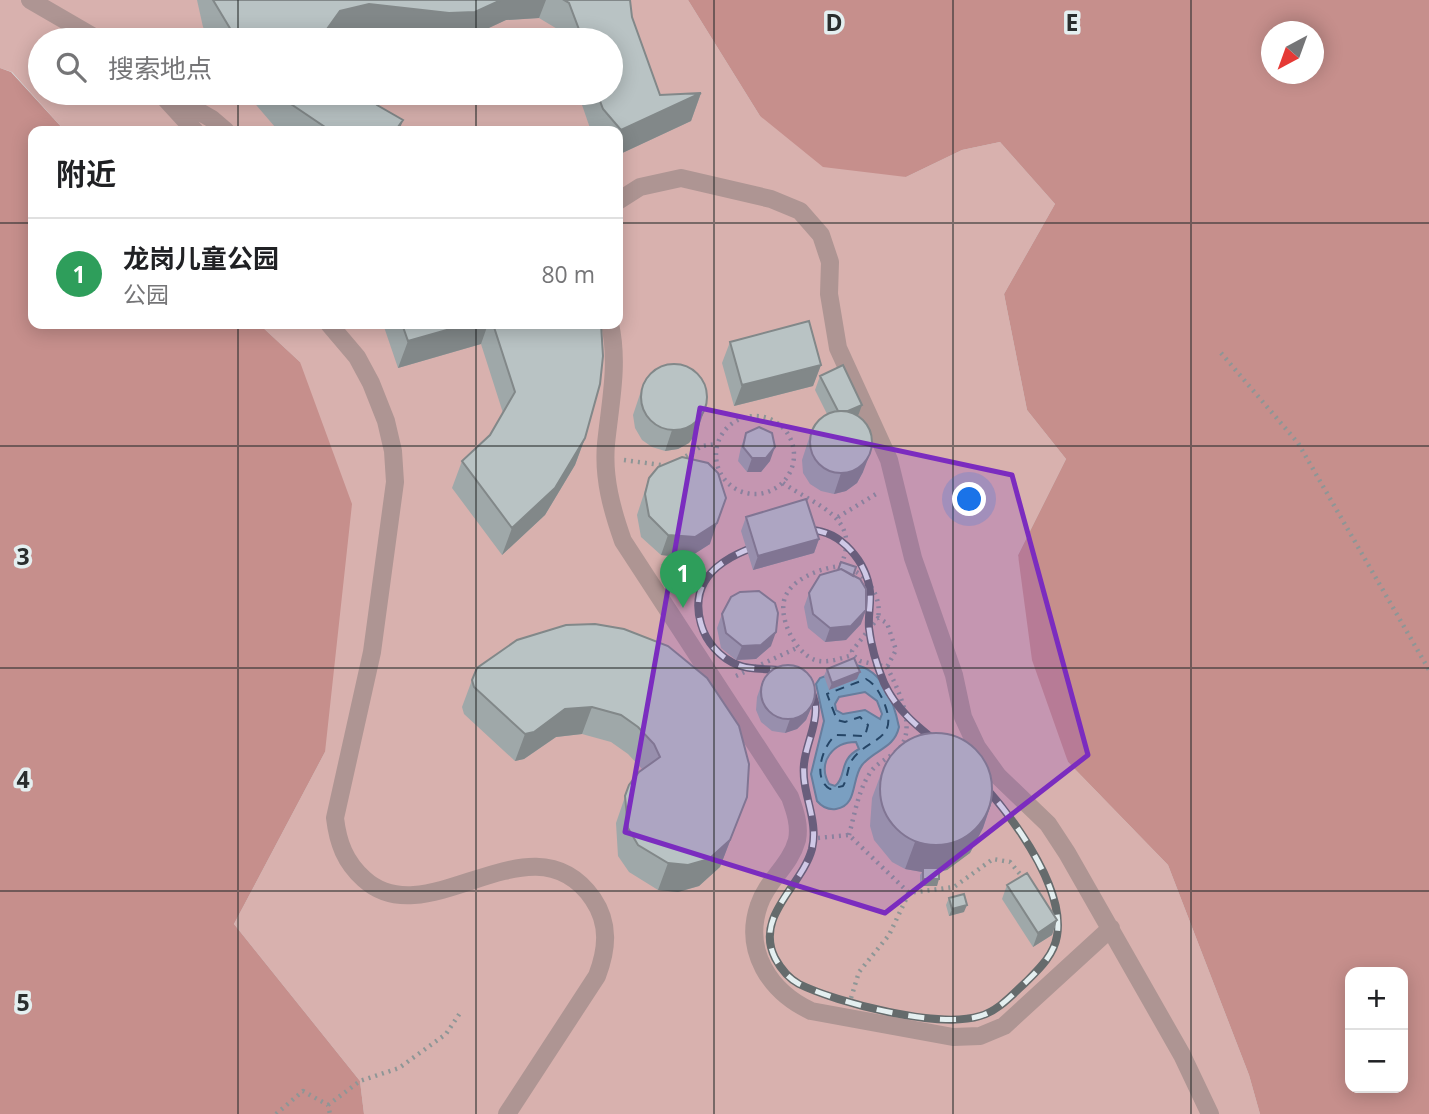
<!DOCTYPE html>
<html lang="zh">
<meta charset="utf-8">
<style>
:root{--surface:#fff;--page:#f6f6f6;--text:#202124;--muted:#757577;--line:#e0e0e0;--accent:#ea580c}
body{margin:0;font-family:"Open Sans","Noto Sans SC",sans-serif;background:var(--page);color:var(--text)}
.controls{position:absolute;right:21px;bottom:21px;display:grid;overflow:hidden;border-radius:14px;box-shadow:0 4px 18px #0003}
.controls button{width:63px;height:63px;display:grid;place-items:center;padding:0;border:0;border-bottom:2px solid var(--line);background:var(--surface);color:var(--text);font:35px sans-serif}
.compass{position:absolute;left:1261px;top:21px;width:63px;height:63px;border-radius:50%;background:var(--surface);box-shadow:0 4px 18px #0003;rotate:221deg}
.you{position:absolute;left:970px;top:500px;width:24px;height:24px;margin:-18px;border:5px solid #fff;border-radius:50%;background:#1a73e8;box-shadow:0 0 0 10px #1a73e833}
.badge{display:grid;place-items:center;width:46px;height:46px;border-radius:50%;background:var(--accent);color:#fff;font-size:23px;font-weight:700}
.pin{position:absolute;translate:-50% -58px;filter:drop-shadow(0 2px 4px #0008)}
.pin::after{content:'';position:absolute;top:37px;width:24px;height:21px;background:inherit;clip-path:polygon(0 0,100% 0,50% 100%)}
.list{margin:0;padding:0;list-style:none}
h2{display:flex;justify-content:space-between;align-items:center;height:91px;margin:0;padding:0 28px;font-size:30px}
h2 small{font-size:23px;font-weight:400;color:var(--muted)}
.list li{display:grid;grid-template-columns:46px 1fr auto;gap:21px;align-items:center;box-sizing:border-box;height:112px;padding:0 28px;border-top:2px solid var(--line)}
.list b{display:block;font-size:26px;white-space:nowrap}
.list p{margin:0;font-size:23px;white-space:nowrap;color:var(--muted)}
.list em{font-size:23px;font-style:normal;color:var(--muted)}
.icon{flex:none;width:38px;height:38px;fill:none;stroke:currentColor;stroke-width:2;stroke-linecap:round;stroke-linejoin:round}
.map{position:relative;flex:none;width:1429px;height:1114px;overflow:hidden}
.search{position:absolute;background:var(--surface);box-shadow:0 4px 18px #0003;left:28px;top:28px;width:595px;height:77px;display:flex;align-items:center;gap:18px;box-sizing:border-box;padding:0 24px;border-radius:38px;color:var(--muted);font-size:26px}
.panel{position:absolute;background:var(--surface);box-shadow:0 4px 18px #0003;left:28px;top:126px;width:595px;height:203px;border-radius:14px}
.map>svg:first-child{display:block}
.green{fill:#d8b1ae;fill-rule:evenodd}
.forest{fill:#c68f8c;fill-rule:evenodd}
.water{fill:#7abcc2;stroke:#629195;stroke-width:2;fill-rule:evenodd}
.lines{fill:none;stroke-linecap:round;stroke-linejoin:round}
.ferry{stroke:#104c51;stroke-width:2;stroke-dasharray:9 7;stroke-linecap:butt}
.path{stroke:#8e9696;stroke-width:4.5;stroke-dasharray:2 5;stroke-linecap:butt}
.minor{stroke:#ae9593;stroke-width:18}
.rail-casing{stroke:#656b6c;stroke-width:8}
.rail{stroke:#e4eff0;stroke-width:5;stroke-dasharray:16;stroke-linecap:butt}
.wall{fill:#9fa8a9}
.shaded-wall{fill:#828889}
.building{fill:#b9c3c4;stroke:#828889;stroke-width:2}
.marked{fill:#7b2cbf;fill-opacity:0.2;stroke:#7b2cbf;stroke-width:5;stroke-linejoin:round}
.grid{fill:none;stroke:#292d2d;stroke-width:2;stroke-opacity:0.55}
.grid-label{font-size:23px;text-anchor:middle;font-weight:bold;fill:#292d2d;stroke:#e4eff0;stroke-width:7;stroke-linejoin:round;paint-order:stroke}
</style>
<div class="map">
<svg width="1429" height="1114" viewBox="0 0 1429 1114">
<rect width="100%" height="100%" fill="#d7e1e2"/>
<!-- green -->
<path class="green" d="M 0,0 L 688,0 L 760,116 L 906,177 L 962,150 L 1000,142 L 1055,204 L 1004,294 L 1027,410 L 1066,459 L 1018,555 L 1068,762 L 1168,865 L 1249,1075 L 1260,1114 L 364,1114 L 360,1081 L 234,924 L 325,752 L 300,362 L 259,324 L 618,324 L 618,131 L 65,131 L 12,72 L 0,68 ZM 40,40 L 611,40 L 611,93 L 40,93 Z"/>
<!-- forest -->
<path class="forest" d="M 688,0 L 1429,0 L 1429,1114 L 1260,1114 L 1249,1075 L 1168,865 L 1068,762 L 1032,660 L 1018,555 L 1066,459 L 1027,410 L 1004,294 L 1055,204 L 1000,142 L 962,150 L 906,177 L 823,167 L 760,116 ZM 1272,32 L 1314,32 L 1314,74 L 1272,74 ZM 1350,972 L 1403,972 L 1403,1088 L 1350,1088 Z
M 0,68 L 11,72 L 65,131 L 33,131 L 33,324 L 259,324 L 300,362 L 352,504 L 325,752 L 234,924 L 360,1081 L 364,1114 L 0,1114 Z"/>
<!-- water -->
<path class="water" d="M 856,665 C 884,671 894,703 899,727 C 894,749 875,749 862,765 C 851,779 858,806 836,809 C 828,810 822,807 817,801 L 811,774 L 824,721 L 816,684 L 820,678 ZM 865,692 L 877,701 L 882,714 L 880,719 L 865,710 L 843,714 L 836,710 L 835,704 L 839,697 ZM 856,742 L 859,749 C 838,760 847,777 835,786 L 829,784 C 817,762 833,742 856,742 Z"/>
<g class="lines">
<!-- ferry -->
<path class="ferry" d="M 866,679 C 875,684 879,692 883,700 C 901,742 869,736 852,760 C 847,768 848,778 843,786 L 830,789 C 812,779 822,746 836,735 L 865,736 L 868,725 L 860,717 L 845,722 L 837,720 L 827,694 Z"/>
<!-- path -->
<path class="path" d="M 1221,353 L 1298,443 L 1429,670
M716 455a39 39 0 1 1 78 0a39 39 0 1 1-78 0Z
M 624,460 L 668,466
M 680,460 L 702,446 L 716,444
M 783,483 C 816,506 862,517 841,565
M 838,517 L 876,494
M 842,566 C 824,567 795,577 786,595 C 776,615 795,653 815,660 C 827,664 841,658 853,655
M 850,569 C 869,576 882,599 878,618
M 736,676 L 799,647
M 849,835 C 855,813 859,786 873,769 C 881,760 897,754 902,745 C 915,723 897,687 887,667 L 860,661 L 853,655 L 852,651 L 878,618 L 887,623 L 896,650 L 887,667
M 818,838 L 849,835 L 909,893
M 851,998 L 859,972 L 889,935 L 909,893 L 954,887 L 993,859 L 1010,862 L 1025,880
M 328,1105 L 360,1081 L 399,1068 L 446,1034 L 462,1010
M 276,1114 L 303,1091 L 328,1105 L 330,1114"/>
<!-- minor -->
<path class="minor" d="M 30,0 L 99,40
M 167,93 L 212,119 L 226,131
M 162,95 L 195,131
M 618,201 L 640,187 L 681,178 L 771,199 L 800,211 L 821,235 L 830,262 L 829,294 L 838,348 L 889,460 L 913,558 L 954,675 L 963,717 L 977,747 L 998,776 L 1048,824 L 1067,853 L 1182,1055 L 1210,1114
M 329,324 L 357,357 L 371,383 L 386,421 L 393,451 L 395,482 L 372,652 L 335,818 C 338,843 345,862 364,879 C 428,938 532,811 593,899 C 610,924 607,950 597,976 L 507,1114
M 610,324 C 619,364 610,404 606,444 C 603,478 612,510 623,541 L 790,797 C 795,811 800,825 797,840 C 790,866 767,880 759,905 C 743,951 770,992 811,1011 L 953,1037 L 980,1036 L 1004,1026 L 1111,928"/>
<!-- rail casing -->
<g class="rail-casing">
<path id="rail" d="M 811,530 C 841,531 867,562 870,592 C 871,604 868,616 869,628 C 871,646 877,666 884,683 C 898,713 922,730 947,750 C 989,783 1067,879 1057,936 C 1054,955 1039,969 1026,982 C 1012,995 998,1011 980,1016 C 939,1029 838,1003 799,984 C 788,978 781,969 775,958 C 754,916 802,886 812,849 C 819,819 801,793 804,764 C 807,735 828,709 805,683 C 788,662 760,674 738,665 C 720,658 706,642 701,624 C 682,557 765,544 811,530 Z"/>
</g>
<!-- rail -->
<use href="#rail" class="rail"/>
</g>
<!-- wall -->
<path class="wall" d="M 197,0 L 630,0 L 632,17 L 660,95 L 701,93 L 691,121 L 618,155 L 618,131 L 591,131 L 581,102 L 579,93 L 611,93 L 611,40 L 563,40 L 559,30 L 539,18 L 506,20 L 465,39 L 437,40 L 359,31 L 331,38 L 332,40 L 211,40 L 203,27 Z
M 246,93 L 366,93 L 399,131 L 281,131 L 275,127 Z
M 383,324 L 601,324 L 585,438 L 575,465 L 545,515 L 502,555 L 452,488 L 462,461 L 490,435 L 503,413 L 481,344 L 398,368 Z
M 730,342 L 821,365 L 813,386 L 734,406 L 722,363 Z
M 820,376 L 858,416 L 863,472 L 857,483 L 846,491 L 834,494 L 821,491 L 810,484 L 803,473 L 802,460 L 813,426 L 827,414 L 815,390 Z
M 644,382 L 704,411 L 697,432 L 689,443 L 678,449 L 665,451 L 652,447 L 642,440 L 635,428 L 633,415 Z
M 746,433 L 770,461 L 761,472 L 747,472 L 738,461 L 741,447 Z
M 649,478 L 710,544 L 688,558 L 661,555 L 641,537 L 637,515 Z
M 746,517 L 819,539 L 814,553 L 753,570 L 741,531 Z
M 853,576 L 861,624 L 846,640 L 825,642 L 808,628 L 804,607 L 809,593 Z
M 722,614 L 771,646 L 756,659 L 736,660 L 721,648 L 717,628 Z
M 517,640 L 747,797 L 720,867 L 699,886 L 678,892 L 658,890 L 629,872 L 618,856 L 616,823 L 629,785 L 642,769 L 628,754 L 611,742 L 582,734 L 556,737 L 524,759 L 515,761 L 464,714 L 462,707 L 472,680 Z
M 827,669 L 857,679 L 829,690 L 824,676 Z
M 762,683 L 812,706 L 806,720 L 797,729 L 785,733 L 772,731 L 761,722 L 756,710 L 757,697 Z
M 882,771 L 992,801 L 983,828 L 970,853 L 947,870 L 939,872 L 937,886 L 920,886 L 920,875 L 922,872 L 905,869 L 892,862 L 874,840 L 870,826 L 872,798 Z
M 1007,885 L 1057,920 L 1052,935 L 1033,947 L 1002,899 Z
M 949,898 L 964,912 L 949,916 L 946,905 Z"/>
<!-- shaded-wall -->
<path class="shaded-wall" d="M 501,0 L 546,0 L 539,18 L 506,20 L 465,39 L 437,40 L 359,31 L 331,38 L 327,29 L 340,11 L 369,4 Z
M 701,93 L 691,121 L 618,155 L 618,141 L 621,130 Z
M 403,120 L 399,131 L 395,131 Z
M 468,324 L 488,324 L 481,344 L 398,368 L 408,341 Z
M 821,365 L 813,386 L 734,406 L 742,385 Z
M 862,405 L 857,419 L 840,415 Z
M 704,411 L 697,432 L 689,443 L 678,449 L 665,451 L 672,430 Z
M 585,438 L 575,465 L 545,515 L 502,555 L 512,528 Z
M 775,447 L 770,461 L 761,472 L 747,472 L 752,458 Z
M 871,451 L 863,472 L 857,483 L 846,491 L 834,494 L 841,473 Z
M 717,523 L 710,544 L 688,558 L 661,555 L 668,535 Z
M 819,539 L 814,553 L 753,570 L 758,556 Z
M 866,610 L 861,624 L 846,640 L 825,642 L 830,628 Z
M 776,632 L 771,646 L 756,659 L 736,660 L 742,646 Z
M 860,672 L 857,679 L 829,690 L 832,683 Z
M 812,706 L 806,720 L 797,729 L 785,733 L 790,719 Z
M 592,707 L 582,734 L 556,737 L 524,759 L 515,761 L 525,734 L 565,709 Z
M 747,797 L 720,867 L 699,886 L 678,892 L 658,890 L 668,863 Z
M 992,801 L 983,828 L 970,853 L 947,870 L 933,873 L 923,868 L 922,872 L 905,869 L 915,842 Z
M 923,879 L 939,879 L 937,886 L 920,886 Z
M 967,905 L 964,912 L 949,916 L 952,909 Z
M 1057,920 L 1052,935 L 1033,947 L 1038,933 Z"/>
<!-- building -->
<path class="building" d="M 213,0 L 501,0 L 475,12 L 449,13 L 369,4 L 340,11 L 327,29 L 332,40 L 237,40 Z
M 564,0 L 630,0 L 632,17 L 660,95 L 701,93 L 621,130 L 603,109 L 597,93 L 611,93 L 611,40 L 583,40 L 569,3 Z
M 279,93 L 366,93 L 377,105 L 403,120 L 395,131 L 331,131 L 285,100 Z
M 809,321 L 821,365 L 742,385 L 730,342 Z
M 402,324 L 468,324 L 408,341 Z
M 493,324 L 601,324 L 603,356 L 600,384 L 585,438 L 555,488 L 512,528 L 462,461 L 490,435 L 515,392 Z
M641 397a33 33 0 1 1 66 0a33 33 0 1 1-66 0Z
M 843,365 L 862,405 L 848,411 L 838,411 L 820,376 Z
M810 442a31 31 0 1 1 62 0a31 31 0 1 1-62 0Z
M 759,427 L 772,433 L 775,447 L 766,458 L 752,458 L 743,447 L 746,433 Z
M 682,457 L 708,463 L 718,473 L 726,498 L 717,523 L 695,537 L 668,535 L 649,516 L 645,494 L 649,478 L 658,467 Z
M 806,499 L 819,539 L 758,556 L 746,517 Z
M 841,562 L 856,567 L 853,576 L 841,569 L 838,570 Z
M 841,569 L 860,579 L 866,589 L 866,610 L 851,626 L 830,628 L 813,614 L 809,593 L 820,575 Z
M 759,591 L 775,603 L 778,613 L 776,632 L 761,645 L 742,646 L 726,633 L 722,614 L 731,597 L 740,592 Z
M 595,624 L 624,629 L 668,646 L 707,678 L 739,726 L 749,764 L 747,797 L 730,840 L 709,859 L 688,865 L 668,863 L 638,845 L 628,828 L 625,796 L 629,785 L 639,772 L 660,757 L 654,744 L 638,727 L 621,715 L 592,707 L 565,709 L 534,732 L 525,734 L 474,687 L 472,680 L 477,668 L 517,640 L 566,625 Z
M 854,658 L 860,672 L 832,683 L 827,669 Z
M761 692a27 27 0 1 1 54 0a27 27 0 1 1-54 0Z
M880 789a56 56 0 1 1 112 0a56 56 0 1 1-112 0Z
M 923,868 L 939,868 L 939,879 L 923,879 Z
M 1027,873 L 1057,920 L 1038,933 L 1007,885 Z
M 964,894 L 967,905 L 952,909 L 949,898 Z"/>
<!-- marked area -->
<path class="marked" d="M 700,408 L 1012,475 L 1088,755 L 885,913 L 625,832 Z"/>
<!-- grid -->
<path class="grid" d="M 238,0 L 238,40M 476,0 L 476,40M 714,0 L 714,1114M 953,0 L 953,1114M 1191,0 L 1191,1114M 238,93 L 238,131M 476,93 L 476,131M 0,223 L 33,223M 618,223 L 1429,223M 238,324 L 238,1114M 476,324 L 476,1114M 0,446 L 1429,446M 0,668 L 1429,668M 0,891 L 1429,891"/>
<g class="grid-label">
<text x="834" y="31">D</text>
<text x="1072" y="31">E</text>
<text x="23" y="565">3</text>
<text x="23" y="788">4</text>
<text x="23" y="1011">5</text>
</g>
</svg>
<div class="controls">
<button>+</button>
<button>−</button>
</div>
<svg class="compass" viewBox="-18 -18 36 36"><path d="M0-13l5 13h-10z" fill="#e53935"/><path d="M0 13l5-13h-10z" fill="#757577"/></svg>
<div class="you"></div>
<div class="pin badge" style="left:683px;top:608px;background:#2e9e5b">1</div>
<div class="search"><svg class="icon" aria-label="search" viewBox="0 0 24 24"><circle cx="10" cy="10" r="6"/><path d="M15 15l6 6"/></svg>搜索地点</div>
<section class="panel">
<h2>附近<small></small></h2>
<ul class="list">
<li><span class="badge" style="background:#2e9e5b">1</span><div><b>龙岗儿童公园</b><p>公园</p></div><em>80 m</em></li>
</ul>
</section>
</div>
